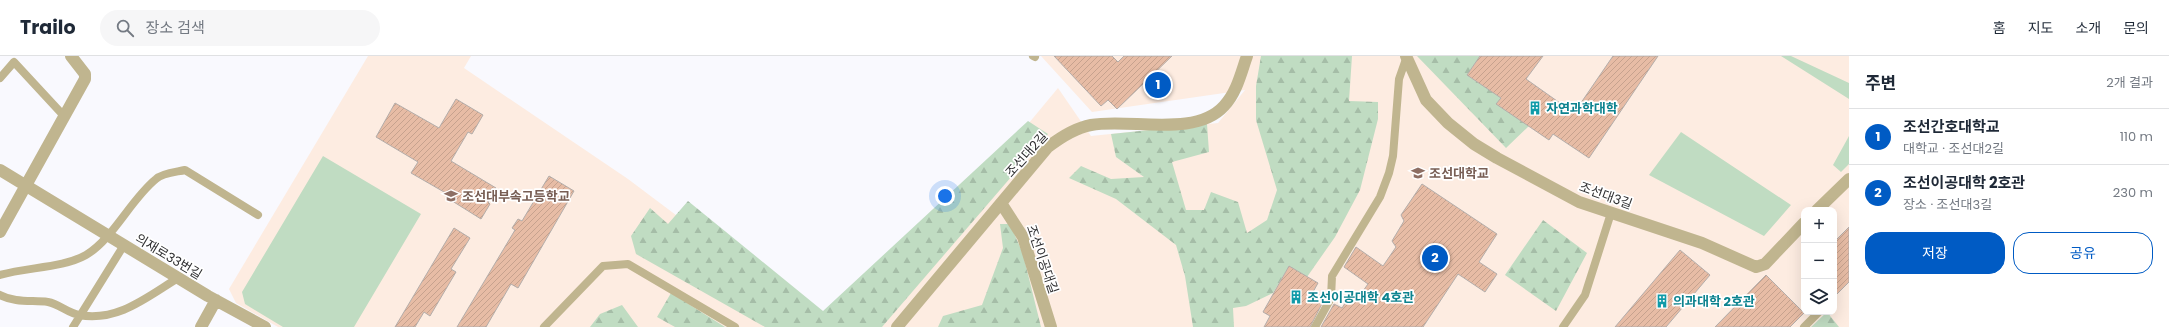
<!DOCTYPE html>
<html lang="ko">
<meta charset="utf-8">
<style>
:root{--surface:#fff;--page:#f6f6f7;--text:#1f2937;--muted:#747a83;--line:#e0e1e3;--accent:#005bc4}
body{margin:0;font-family:Poppins,"Noto Sans KR",sans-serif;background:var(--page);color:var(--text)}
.controls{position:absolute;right:12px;bottom:12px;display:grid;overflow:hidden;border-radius:8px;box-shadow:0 4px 16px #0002}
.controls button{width:36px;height:36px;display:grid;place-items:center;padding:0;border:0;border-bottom:1px solid var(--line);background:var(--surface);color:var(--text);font:20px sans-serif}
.you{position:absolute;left:945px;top:140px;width:14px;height:14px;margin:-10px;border:3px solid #fff;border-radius:50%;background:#1a73e8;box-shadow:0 0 0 6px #1a73e833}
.badge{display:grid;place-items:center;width:26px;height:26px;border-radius:50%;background:var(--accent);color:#fff;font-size:13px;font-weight:700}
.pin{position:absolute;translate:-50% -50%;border:2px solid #fff;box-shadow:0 1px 4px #0006}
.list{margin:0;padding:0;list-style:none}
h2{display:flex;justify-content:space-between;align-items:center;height:52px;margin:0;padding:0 16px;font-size:17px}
h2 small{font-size:13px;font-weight:400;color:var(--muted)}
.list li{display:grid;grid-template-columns:26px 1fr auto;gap:12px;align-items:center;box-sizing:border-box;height:56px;padding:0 16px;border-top:1px solid var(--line)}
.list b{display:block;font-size:15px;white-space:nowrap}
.list p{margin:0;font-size:13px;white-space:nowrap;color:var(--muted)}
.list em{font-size:13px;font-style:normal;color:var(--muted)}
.actions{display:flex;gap:8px;padding:12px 16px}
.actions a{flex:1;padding:9px 0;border:1px solid var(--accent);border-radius:16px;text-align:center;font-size:14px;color:var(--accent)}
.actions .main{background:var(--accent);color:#fff}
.icon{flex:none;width:22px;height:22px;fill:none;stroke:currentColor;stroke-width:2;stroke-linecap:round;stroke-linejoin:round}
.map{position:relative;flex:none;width:1849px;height:271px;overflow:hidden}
header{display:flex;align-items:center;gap:24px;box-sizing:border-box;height:56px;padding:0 20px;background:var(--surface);border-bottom:1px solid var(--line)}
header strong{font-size:19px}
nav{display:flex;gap:22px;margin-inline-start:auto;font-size:14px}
.search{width:280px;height:36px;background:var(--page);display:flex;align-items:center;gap:10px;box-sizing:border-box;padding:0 14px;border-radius:22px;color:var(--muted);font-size:15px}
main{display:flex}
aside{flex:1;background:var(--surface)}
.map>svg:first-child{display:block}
.education{fill:#fdece1;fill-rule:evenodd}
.grass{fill:#c0dcc2}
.forest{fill:url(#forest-firs)}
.building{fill:url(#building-hatch);stroke:#b3adaa}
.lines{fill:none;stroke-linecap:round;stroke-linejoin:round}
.lane{stroke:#c0b58f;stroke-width:8}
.street{stroke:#c0b58f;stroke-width:12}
.labels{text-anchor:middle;stroke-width:3.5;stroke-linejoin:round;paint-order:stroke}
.culture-label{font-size:13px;font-weight:bold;fill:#0d838f;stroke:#fff;text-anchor:start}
.street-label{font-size:13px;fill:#2e2e30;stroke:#fff}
.education-label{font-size:13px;font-weight:bold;fill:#785e54;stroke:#fff;text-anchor:start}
</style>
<header>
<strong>Trailo</strong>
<div class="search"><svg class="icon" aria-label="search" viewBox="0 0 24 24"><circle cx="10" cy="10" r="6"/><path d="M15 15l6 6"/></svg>장소 검색</div>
<nav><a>홈</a><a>지도</a><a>소개</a><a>문의</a></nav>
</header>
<main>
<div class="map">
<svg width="1849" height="271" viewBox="0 0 1849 271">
<defs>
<pattern id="forest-firs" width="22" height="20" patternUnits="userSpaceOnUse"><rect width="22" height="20" fill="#c0dcc2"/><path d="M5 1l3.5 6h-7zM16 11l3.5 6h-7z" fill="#a5bda7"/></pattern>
<pattern id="building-hatch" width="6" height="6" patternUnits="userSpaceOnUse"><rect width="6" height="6" fill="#e7bca5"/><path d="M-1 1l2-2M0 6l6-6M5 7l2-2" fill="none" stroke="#c6a28e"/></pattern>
</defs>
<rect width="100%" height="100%" fill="#f9f9fe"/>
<!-- education -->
<path class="education" d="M 368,0 L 471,0 L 464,12 L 628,123 L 825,271 L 278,271 L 236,247 L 229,233 Z
M 1041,0 L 1849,0 L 1849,271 L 859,271 L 1058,32 L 1091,80 L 1218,67 L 1245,34 L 1092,56 ZM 1804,154 L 1834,154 L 1834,256 L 1804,256 Z"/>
<!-- grass -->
<path class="grass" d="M 1781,0 L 1791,0 L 1849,27 L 1849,43 Z
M 1681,76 L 1791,149 L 1764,180 L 1649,119 Z
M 1849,80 L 1849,108 L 1841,116 L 1833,109 Z
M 323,100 L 421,158 L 354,271 L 283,271 L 245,248 L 242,236 Z"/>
<!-- forest -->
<path class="forest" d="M 1261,0 L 1352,0 L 1349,45 L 1378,46 L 1378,63 L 1360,134 L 1335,181 L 1307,221 L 1289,210 L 1273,237 L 1246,250 L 1233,252 L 1234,271 L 1193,271 L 1185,220 L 1176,189 L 1116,143 L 1069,122 L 1081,110 L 1111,123 L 1144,121 L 1116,101 L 1111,78 L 1207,68 L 1209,96 L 1172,106 L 1186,154 L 1204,154 L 1211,136 L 1238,146 L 1247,177 L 1267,164 L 1277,134 L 1256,64 L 1256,30 Z
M 1417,0 L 1480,0 L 1467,19 L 1501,42 L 1497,48 L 1529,70 L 1506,92 Z
M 1028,65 L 1048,78 L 882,271 L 765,271 L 636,198 L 631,180 L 650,152 L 668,168 L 688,145 L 823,255 Z
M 1543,164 L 1587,197 L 1556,255 L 1505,219 Z
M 1000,168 L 1010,168 L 1023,198 L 1041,271 L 938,271 L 943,260 L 982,249 L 1003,192 Z
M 671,237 L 725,271 L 675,271 L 657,261 Z
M 622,249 L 638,271 L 590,271 L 600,258 Z
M 1827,256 L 1839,271 L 1811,271 Z"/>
<!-- building -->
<path class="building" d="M 1054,0 L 1112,0 L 1118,6 L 1124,0 L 1172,0 L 1117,53 L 1108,44 L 1101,50 Z
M 1480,0 L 1543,0 L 1526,23 L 1574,57 L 1613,0 L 1658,0 L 1589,102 L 1553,78 L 1549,84 L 1496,48 L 1501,42 L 1467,19 Z
M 456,43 L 483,59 L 472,78 L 468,76 L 451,105 L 496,132 L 488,146 L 490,148 L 481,163 L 449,143 L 451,140 L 411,117 L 418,106 L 376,81 L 395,47 L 439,72 Z
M 549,120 L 574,135 L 518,232 L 511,228 L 486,271 L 457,271 L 515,174 L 512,172 L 518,163 L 522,165 Z
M 1422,128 L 1497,178 L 1479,206 L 1497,218 L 1485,236 L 1458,218 L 1423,271 L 1321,271 L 1334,248 L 1342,252 L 1349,241 L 1355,246 L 1368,228 L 1344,211 L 1356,191 L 1383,210 L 1396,191 L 1392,185 L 1404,165 L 1401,159 Z
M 1849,171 L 1849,226 L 1834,241 L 1834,186 Z
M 454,172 L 470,182 L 451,213 L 456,216 L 430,260 L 424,256 L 415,271 L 395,271 Z
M 1680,194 L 1710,219 L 1666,271 L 1615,271 Z
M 1289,210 L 1318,227 L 1313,236 L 1325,242 L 1310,271 L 1264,271 L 1270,260 L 1263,256 Z
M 1766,219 L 1804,257 L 1790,271 L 1715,271 Z"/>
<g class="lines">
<!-- lane -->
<path class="lane" d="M 1033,0 L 1035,1
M 0,22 L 14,6 L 64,60
M 0,219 C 27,211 63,212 86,199 C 113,183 131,143 156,123 C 162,117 177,116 185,114 L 258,159
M 0,239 C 15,247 32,244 48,246 C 59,248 68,257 79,259 C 118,266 147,241 178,222
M 73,271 L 124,189
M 544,271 L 603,210 L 628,208 L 735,271
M 1315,271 L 1331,242 L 1332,220 L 1380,141 L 1389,117 L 1393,100 L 1399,23 L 1406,3
M 1563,271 L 1585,239 L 1611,157
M 1804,271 L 1819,256"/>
<!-- street -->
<path class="street" d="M 1406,0 L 1426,44 L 1448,67 L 1474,88 L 1497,102 L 1579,146 L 1702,187 L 1756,211 L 1765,208 L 1804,167
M 0,114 L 208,240 L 265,271
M 1001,147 L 1023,181 L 1051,271
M 1817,154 L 1849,123
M 0,176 L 85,23 L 85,18 L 71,0
M 201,271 L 216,244
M 897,271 L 1048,91 C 1061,81 1075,72 1091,69 C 1130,62 1195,82 1224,50 C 1237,36 1241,17 1247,0"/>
</g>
<!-- icons -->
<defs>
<g id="building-bare" transform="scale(1.08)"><path d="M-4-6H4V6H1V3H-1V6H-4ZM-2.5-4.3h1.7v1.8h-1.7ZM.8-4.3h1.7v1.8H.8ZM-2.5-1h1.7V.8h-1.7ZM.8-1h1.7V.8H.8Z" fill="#0f9aa8" stroke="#fff" stroke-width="2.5" paint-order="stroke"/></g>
<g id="university-bare" transform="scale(1.08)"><path d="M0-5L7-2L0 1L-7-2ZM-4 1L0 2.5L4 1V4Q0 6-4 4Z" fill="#8d6e63" stroke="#fff" stroke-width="2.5" paint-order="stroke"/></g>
<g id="school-bare" transform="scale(1.08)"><path d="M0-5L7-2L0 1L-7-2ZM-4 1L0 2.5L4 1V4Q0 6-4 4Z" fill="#8d6e63" stroke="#fff" stroke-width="2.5" paint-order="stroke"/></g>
</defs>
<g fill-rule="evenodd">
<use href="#building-bare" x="1535" y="52"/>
<use href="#university-bare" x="1418" y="117"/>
<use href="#school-bare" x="451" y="140"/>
<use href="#building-bare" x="1296" y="241"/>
<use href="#building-bare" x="1662" y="245"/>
</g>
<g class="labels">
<!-- culture labels -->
<g class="culture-label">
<text x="1546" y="57">자연과학대학</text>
<text x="1307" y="246">조선이공대학 4호관</text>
<text x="1673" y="250">의과대학 2호관</text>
</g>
<!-- street labels -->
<g class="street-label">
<text transform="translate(1026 98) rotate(-48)" y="5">조선대2길</text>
<text transform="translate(1606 139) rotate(20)" y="5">조선대3길</text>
<text transform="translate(169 200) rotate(31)" y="5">의재로33번길</text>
<text transform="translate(1043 203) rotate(71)" y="5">조선이공대길</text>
</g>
<!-- education labels -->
<g class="education-label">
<text x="1429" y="122">조선대학교</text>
<text x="462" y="145">조선대부속고등학교</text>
</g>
</g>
</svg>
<div class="controls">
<button>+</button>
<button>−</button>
<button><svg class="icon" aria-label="layers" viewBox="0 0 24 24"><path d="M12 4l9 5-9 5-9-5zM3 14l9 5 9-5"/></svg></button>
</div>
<div class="you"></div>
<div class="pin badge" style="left:1158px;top:29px">1</div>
<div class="pin badge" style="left:1435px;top:202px">2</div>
</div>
<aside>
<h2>주변<small>2개 결과</small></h2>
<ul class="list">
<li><span class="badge">1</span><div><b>조선간호대학교</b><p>대학교 · 조선대2길</p></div><em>110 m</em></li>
<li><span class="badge">2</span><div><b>조선이공대학 2호관</b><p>장소 · 조선대3길</p></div><em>230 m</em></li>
</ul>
<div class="actions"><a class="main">저장</a><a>공유</a></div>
</aside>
</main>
